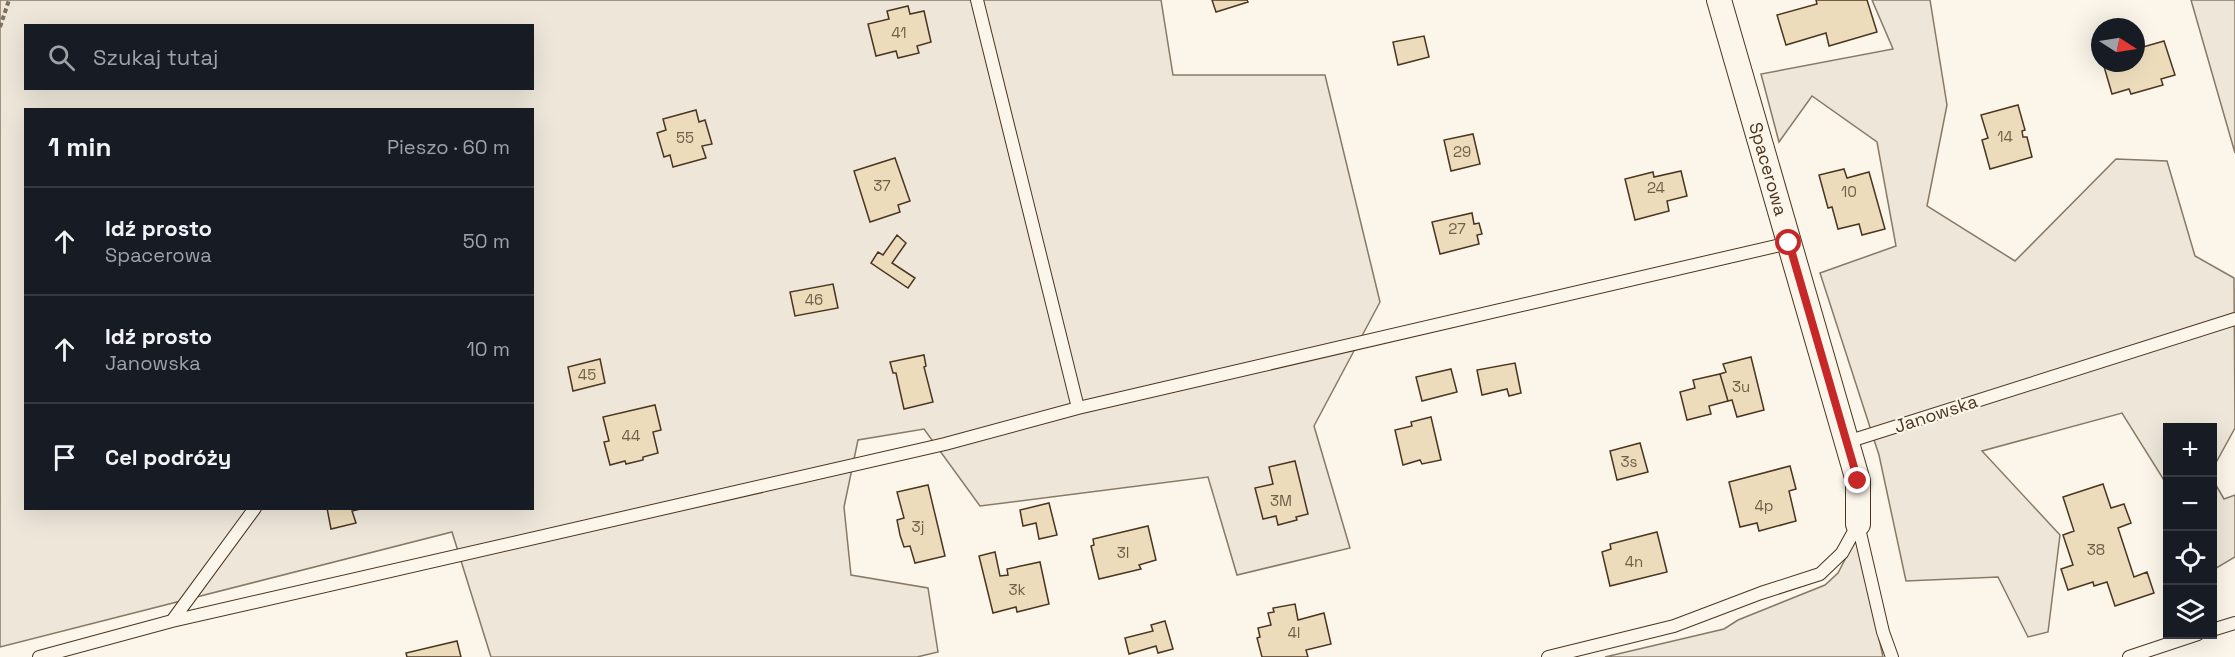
<!DOCTYPE html>
<html lang="pl">
<meta charset="utf-8">
<style>
:root{--surface:#171b24;--page:#242831;--text:#f1f3f6;--muted:#9ea1a6;--line:#363941}
body{margin:0;font-family:"Space Grotesk",sans-serif;background:var(--page);color:var(--text)}
.controls{position:absolute;right:18px;bottom:18px;display:grid;overflow:hidden;border-radius:0px;box-shadow:0 6px 24px #0002}
.controls button{width:54px;height:54px;display:grid;place-items:center;padding:0;border:0;border-bottom:2px solid var(--line);background:var(--surface);color:var(--text);font:30px sans-serif}
.compass{position:absolute;left:2091px;top:18px;width:54px;height:54px;border-radius:50%;background:var(--surface);box-shadow:0 6px 24px #0002;rotate:102deg}
.stop{position:absolute;width:18px;height:18px;margin:-14px;border:4px solid #c62828;border-radius:50%;background:#fff}
.stop.end{background:#c62828;border-color:#fff;box-shadow:0 2px 6px #0008}
.list{margin:0;padding:0;list-style:none}
h2{display:flex;justify-content:space-between;align-items:center;height:78px;margin:0;padding:0 24px;font-size:26px}
h2 small{font-size:20px;font-weight:400;color:var(--muted)}
.list li{display:grid;grid-template-columns:39px 1fr auto;gap:18px;align-items:center;box-sizing:border-box;height:108px;padding:0 24px;border-top:2px solid var(--line)}
.list b{display:block;font-size:22px;white-space:nowrap}
.list p{margin:0;font-size:20px;white-space:nowrap;color:var(--muted)}
.list em{font-size:20px;font-style:normal;color:var(--muted)}
.icon{flex:none;width:33px;height:33px;fill:none;stroke:currentColor;stroke-width:2;stroke-linecap:round;stroke-linejoin:round}
.map{position:relative;flex:none;width:2235px;height:657px;overflow:hidden}
.search{position:absolute;background:var(--surface);box-shadow:0 6px 24px #0002;left:24px;top:24px;width:510px;height:66px;display:flex;align-items:center;gap:15px;box-sizing:border-box;padding:0 21px;border-radius:0px;color:var(--muted);font-size:22px}
.panel{position:absolute;background:var(--surface);box-shadow:0 6px 24px #0002;left:24px;top:108px;width:510px;height:402px;border-radius:0px}
.map>svg:first-child{display:block}
.green{fill:#ede6d9;stroke:#887966;stroke-width:1.5;fill-rule:evenodd}
.building{fill:#ecdcbc;stroke:#4a3520;stroke-width:1.5}
.lines{fill:none;stroke-linecap:round;stroke-linejoin:round}
.lane-casing{stroke:#4a3520;stroke-width:14}
.street-casing{stroke:#4a3520;stroke-width:26}
.path{stroke:#7f6f5c;stroke-width:4;stroke-dasharray:4.5 3;stroke-linecap:butt}
.lane{stroke:#fbf6e9;stroke-width:12}
.street{stroke:#fbf6e9;stroke-width:24}
.route{stroke:#c62828;stroke-width:8}
.labels{text-anchor:middle;stroke-width:4.5;stroke-linejoin:round;paint-order:stroke}
.number-label{font-size:15px;fill:#725f47}
.street-label{font-size:18px;fill:#4a3520;stroke:#fbf6e9}
</style>
<div class="map">
<svg width="2235" height="657" viewBox="0 0 2235 657">
<rect width="100%" height="100%" fill="#fbf6e9"/>
<!-- green -->
<path class="green" d="M 0,0 L 1161,0 L 1173,75 L 1325,75 L 1380,302 L 1314,426 L 1350,548 L 1237,575 L 1208,477 L 980,506 L 924,429 L 858,440 L 844,507 L 851,575 L 928,588 L 938,652 L 917,657 L 491,657 L 452,532 L 0,647 ZM 26,26 L 532,26 L 532,88 L 26,88 ZM 26,110 L 532,110 L 532,508 L 26,508 Z
M 1872,0 L 1930,0 L 1947,105 L 1927,206 L 2015,261 L 2116,159 L 2167,161 L 2195,256 L 2234,278 L 2235,428 L 2213,468 L 2212,428 L 2168,428 L 2167,485 L 2122,413 L 1982,451 L 2060,535 L 2048,632 L 2028,637 L 1998,577 L 1906,581 L 1879,455 L 1820,273 L 1896,246 L 1877,142 L 1812,96 L 1779,142 L 1761,74 L 1893,49 Z
M 2191,0 L 2235,0 L 2235,153 Z
M 2213,480 L 2224,499 L 2235,495 L 2235,557 L 2213,570 Z
M 1858,541 L 1883,657 L 1605,657 L 1724,629 L 1738,620 L 1825,585 L 1838,573 L 1854,542 Z"/>
<!-- building -->
<path class="building" d="M 1212,0 L 1247,0 L 1248,2 L 1216,12 Z
M 1816,0 L 1867,0 L 1877,32 L 1829,46 L 1826,33 L 1786,45 L 1777,15 L 1817,4 Z
M 908,6 L 910,14 L 924,11 L 931,42 L 917,46 L 919,53 L 898,58 L 896,51 L 876,56 L 868,24 L 889,19 L 887,11 Z
M 1424,36 L 1429,57 L 1398,65 L 1393,42 Z
M 2164,41 L 2175,75 L 2161,79 L 2163,85 L 2131,94 L 2129,89 L 2112,94 L 2103,63 L 2136,63 L 2136,49 Z
M 2018,105 L 2025,130 L 2022,131 L 2023,137 L 2027,137 L 2032,157 L 1990,169 L 1982,140 L 1988,138 L 1981,115 Z
M 696,110 L 699,122 L 705,120 L 712,144 L 702,146 L 706,158 L 673,167 L 670,155 L 664,157 L 657,133 L 666,130 L 663,119 Z
M 1473,134 L 1480,164 L 1451,171 L 1444,140 Z
M 895,158 L 910,201 L 898,205 L 900,212 L 870,222 L 854,171 Z
M 1844,169 L 1847,178 L 1869,172 L 1885,229 L 1862,235 L 1859,224 L 1838,229 L 1832,207 L 1828,208 L 1819,175 Z
M 1681,171 L 1687,196 L 1667,201 L 1669,211 L 1635,220 L 1625,179 L 1653,172 L 1654,177 Z
M 1472,213 L 1474,224 L 1479,223 L 1482,234 L 1477,235 L 1479,244 L 1440,254 L 1432,222 Z
M 897,235 L 906,243 L 892,263 L 915,278 L 908,288 L 871,263 L 878,252 L 883,255 Z
M 833,284 L 838,308 L 795,316 L 790,292 Z
M 924,355 L 926,366 L 924,367 L 933,402 L 904,409 L 896,373 L 893,373 L 890,362 Z
M 1751,357 L 1764,410 L 1737,417 L 1732,400 L 1728,401 L 1720,374 L 1726,372 L 1723,364 Z
M 600,359 L 605,383 L 573,391 L 568,367 Z
M 1515,363 L 1521,393 L 1509,396 L 1507,389 L 1482,395 L 1477,370 Z
M 1451,369 L 1457,392 L 1422,401 L 1416,377 Z
M 1720,374 L 1728,401 L 1709,406 L 1711,414 L 1687,420 L 1680,392 L 1695,388 L 1693,380 Z
M 655,405 L 661,430 L 653,432 L 658,453 L 643,457 L 643,460 L 626,464 L 625,461 L 610,465 L 604,442 L 609,441 L 603,417 Z
M 1431,417 L 1441,460 L 1422,464 L 1420,460 L 1403,465 L 1395,430 L 1412,426 L 1411,422 Z
M 1640,443 L 1648,472 L 1617,480 L 1610,451 Z
M 1295,461 L 1308,514 L 1296,517 L 1297,520 L 1278,525 L 1276,516 L 1263,519 L 1255,488 L 1273,484 L 1269,467 Z
M 1790,466 L 1796,489 L 1789,491 L 1796,521 L 1759,531 L 1757,523 L 1740,527 L 1729,482 Z
M 2103,484 L 2111,508 L 2124,504 L 2131,523 L 2118,528 L 2134,577 L 2147,572 L 2154,593 L 2115,606 L 2107,582 L 2094,586 L 2093,582 L 2068,590 L 2061,569 L 2073,565 L 2063,535 L 2074,531 L 2063,497 Z
M 928,485 L 945,556 L 915,563 L 910,546 L 904,547 L 900,535 L 897,520 L 904,518 L 897,492 Z
M 1049,503 L 1057,535 L 1039,539 L 1036,523 L 1023,526 L 1020,510 Z
M 327,508 L 365,508 L 352,511 L 356,523 L 331,529 Z
M 1148,526 L 1156,560 L 1139,565 L 1141,569 L 1099,579 L 1091,546 L 1094,545 L 1093,539 Z
M 1657,532 L 1667,572 L 1610,586 L 1602,552 L 1611,549 L 1610,544 Z
M 995,552 L 1000,576 L 1008,575 L 1007,569 L 1040,562 L 1049,604 L 1017,612 L 1016,607 L 993,613 L 979,556 Z
M 1295,604 L 1298,620 L 1324,613 L 1331,644 L 1306,650 L 1308,657 L 1262,657 L 1257,638 L 1260,637 L 1258,628 L 1271,625 L 1268,613 L 1274,612 L 1273,608 Z
M 1165,621 L 1173,649 L 1158,653 L 1156,646 L 1129,654 L 1125,638 L 1153,631 L 1151,625 Z
M 457,641 L 461,657 L 407,657 L 406,653 Z"/>
<g class="lines">
<!-- lane casing -->
<g class="lane-casing">
<path id="lane" d="M 977,0 L 1078,408
M 1847,442 L 2235,319
M 1858,524 L 1883,632 L 1892,657
M 172,621 L 255,508
M 2212,630 L 2235,623
M 39,657 L 172,621 L 945,444 L 1078,408 L 1789,243
M 1548,657 L 1674,626 L 1761,593 L 1820,574 L 1842,553 L 1858,524
M 2129,657 L 2198,634"/>
</g>
<!-- street casing -->
<g class="street-casing">
<path id="street" d="M 1719,0 L 1858,481 L 1858,524"/>
</g>
<!-- path -->
<path class="path" d="M 0,27 L 9,0"/>
<!-- lane -->
<use href="#lane" class="lane"/>
<!-- street -->
<use href="#street" class="street"/>
</g>
<g class="lines">
<!-- route -->
<path class="route" d="M 1789,243 L 1858,481"/>
</g>
<g class="labels">
<!-- number labels -->
<g class="number-label">
<text x="899" y="38">41</text>
<text x="2005" y="142">14</text>
<text x="685" y="143">55</text>
<text x="1462" y="157">29</text>
<text x="882" y="191">37</text>
<text x="1656" y="193">24</text>
<text x="1849" y="197">10</text>
<text x="1457" y="234">27</text>
<text x="814" y="305">46</text>
<text x="587" y="380">45</text>
<text x="1741" y="392">3u</text>
<text x="631" y="441">44</text>
<text x="1629" y="467">3s</text>
<text x="1281" y="506">3M</text>
<text x="1764" y="511">4p</text>
<text x="918" y="532">3j</text>
<text x="2096" y="555">38</text>
<text x="1123" y="558">3l</text>
<text x="1634" y="567">4n</text>
<text x="1017" y="595">3k</text>
<text x="1294" y="638">4l</text>
</g>
<!-- street labels -->
<g class="street-label">
<text transform="translate(1768 169) rotate(74)" y="6">Spacerowa</text>
<text transform="translate(1936 414) rotate(-18)" y="6">Janowska</text>
</g>
</g>
</svg>
<div class="controls">
<button>+</button>
<button>−</button>
<button><svg class="icon" aria-label="locate" viewBox="0 0 24 24"><circle cx="12" cy="12" r="6"/><path d="M12 2v4M12 18v4M2 12h4M18 12h4"/></svg></button>
<button><svg class="icon" aria-label="layers" viewBox="0 0 24 24"><path d="M12 4l9 5-9 5-9-5zM3 14l9 5 9-5"/></svg></button>
</div>
<svg class="compass" viewBox="-18 -18 36 36"><path d="M0-13l5 13h-10z" fill="#e53935"/><path d="M0 13l5-13h-10z" fill="#9ea1a6"/></svg>
<div class="stop" style="left:1789px;top:243px"></div>
<div class="stop end" style="left:1858px;top:481px"></div>
<div class="search"><svg class="icon" aria-label="search" viewBox="0 0 24 24"><circle cx="10" cy="10" r="6"/><path d="M15 15l6 6"/></svg>Szukaj tutaj</div>
<section class="panel">
<h2>1 min<small>Pieszo · 60 m</small></h2>
<ul class="list">
<li><svg class="icon" aria-label="ahead" viewBox="0 0 24 24"><path d="M12 20V5M6 11l6-6 6 6"/></svg><div><b>Idź prosto</b><p>Spacerowa</p></div><em>50 m</em></li>
<li><svg class="icon" aria-label="ahead" viewBox="0 0 24 24"><path d="M12 20V5M6 11l6-6 6 6"/></svg><div><b>Idź prosto</b><p>Janowska</p></div><em>10 m</em></li>
<li><svg class="icon" aria-label="arrive" viewBox="0 0 24 24"><path d="M6 21V4h12l-3 4 3 4H6"/></svg><div><b>Cel podróży</b></div></li>
</ul>
</section>
</div>
